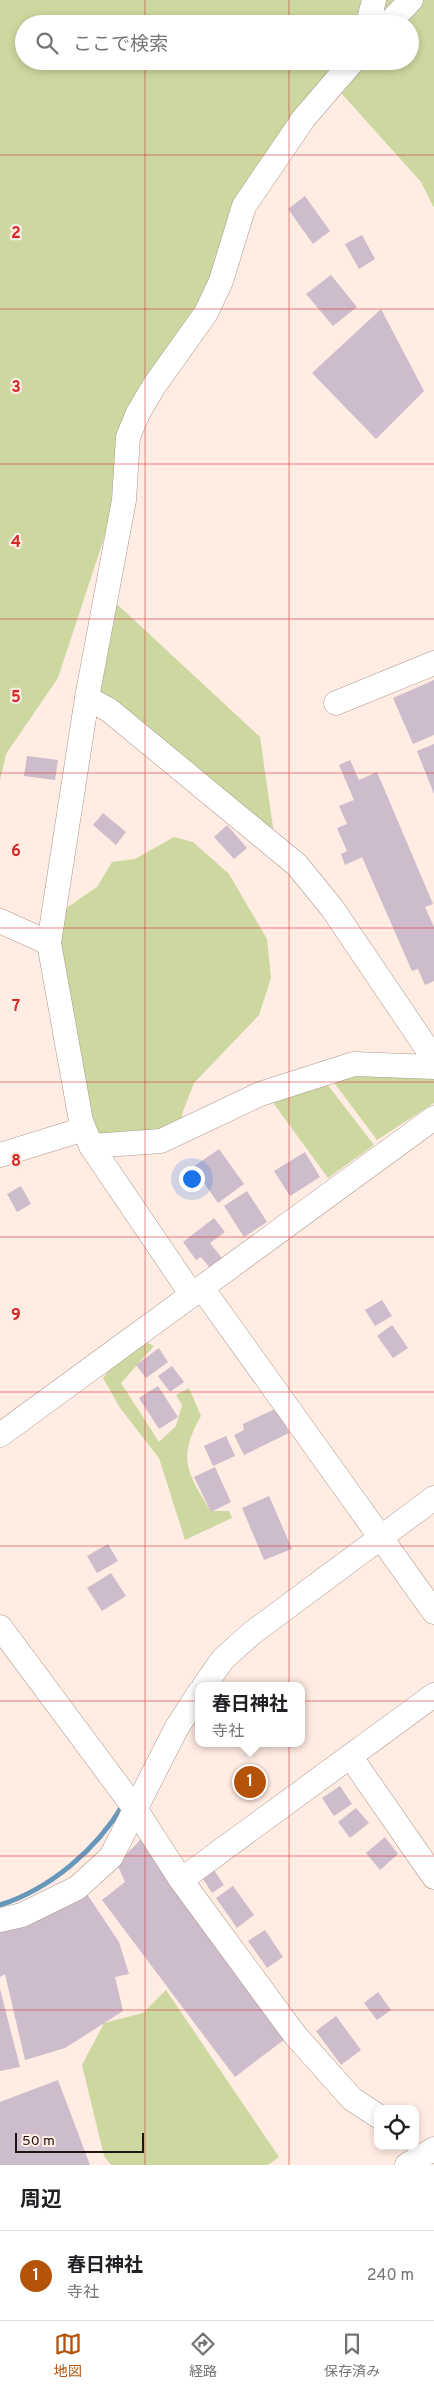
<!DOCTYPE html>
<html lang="ja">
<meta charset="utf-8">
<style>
:root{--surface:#fff;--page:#f2f2f2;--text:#202124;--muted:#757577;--line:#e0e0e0;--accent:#b45309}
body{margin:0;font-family:Overpass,"Noto Sans JP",sans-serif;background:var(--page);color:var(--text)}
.controls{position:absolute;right:15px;bottom:15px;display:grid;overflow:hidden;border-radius:10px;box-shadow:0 2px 8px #0003}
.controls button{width:45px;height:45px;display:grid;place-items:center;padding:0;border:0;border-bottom:1px solid var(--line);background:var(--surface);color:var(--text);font:25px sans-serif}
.scale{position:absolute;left:15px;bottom:12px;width:129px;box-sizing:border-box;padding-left:5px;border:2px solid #1d1511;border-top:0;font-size:14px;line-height:18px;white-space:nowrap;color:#1d1511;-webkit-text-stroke:4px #ffece3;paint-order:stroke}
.you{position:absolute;left:191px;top:1178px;width:18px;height:18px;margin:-12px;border:4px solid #fff;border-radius:50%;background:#1a73e8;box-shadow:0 0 0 8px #1a73e833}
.badge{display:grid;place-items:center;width:32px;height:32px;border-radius:50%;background:var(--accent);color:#fff;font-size:16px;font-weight:700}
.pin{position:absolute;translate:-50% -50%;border:2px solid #fff;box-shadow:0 1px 5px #0006}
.popup{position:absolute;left:195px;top:1682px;width:110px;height:65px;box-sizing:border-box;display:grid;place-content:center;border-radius:10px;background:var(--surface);filter:drop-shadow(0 1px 4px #0005);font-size:16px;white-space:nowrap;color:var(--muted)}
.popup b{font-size:19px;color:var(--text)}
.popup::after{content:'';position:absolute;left:50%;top:100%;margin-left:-10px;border:10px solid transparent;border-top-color:var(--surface)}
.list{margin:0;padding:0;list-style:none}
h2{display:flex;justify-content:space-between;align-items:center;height:65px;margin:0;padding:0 20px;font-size:21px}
h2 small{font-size:16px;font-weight:400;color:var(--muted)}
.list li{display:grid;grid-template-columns:32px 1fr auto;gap:15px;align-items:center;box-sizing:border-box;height:90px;padding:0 20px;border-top:1px solid var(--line)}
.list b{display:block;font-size:19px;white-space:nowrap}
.list p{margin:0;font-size:16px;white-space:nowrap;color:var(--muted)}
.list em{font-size:16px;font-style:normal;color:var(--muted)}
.icon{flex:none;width:28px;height:28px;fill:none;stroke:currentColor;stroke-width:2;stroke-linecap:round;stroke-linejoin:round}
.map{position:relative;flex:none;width:434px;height:2165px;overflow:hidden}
.search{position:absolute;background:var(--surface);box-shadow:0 2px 8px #0003;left:15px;right:15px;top:15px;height:55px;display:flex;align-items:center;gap:12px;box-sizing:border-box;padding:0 18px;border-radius:28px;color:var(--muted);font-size:19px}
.sheet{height:155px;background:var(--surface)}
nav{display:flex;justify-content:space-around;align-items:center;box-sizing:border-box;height:70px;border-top:1px solid var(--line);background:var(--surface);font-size:14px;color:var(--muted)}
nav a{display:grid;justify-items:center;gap:2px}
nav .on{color:var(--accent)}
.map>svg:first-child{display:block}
.green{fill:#cdd8a0;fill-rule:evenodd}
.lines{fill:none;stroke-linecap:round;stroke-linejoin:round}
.stream{stroke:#6698bb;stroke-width:5}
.building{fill:#cdbccc}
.minor-casing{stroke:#ac978c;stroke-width:25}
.minor{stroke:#fff;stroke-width:24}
.grid{fill:none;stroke:#d62828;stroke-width:1;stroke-opacity:0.55}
.grid-label{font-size:16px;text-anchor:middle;font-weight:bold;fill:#d62828;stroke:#ffece3;stroke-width:4.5;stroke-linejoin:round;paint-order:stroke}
</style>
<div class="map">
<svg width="434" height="2165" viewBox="0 0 434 2165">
<rect width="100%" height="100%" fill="#ffece3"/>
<!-- green -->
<path class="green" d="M 0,0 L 434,0 L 434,208 L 421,182 L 333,84 L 242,212 L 215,294 L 154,386 L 58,678 L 6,754 L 0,780 ZM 24,24 L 410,24 L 410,61 L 24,61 Z
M 105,593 L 260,737 L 276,848 L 87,698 Z
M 174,837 L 193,842 L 229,874 L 267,939 L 271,978 L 259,1015 L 194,1083 L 182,1114 L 183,1132 L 91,1146 L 53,917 L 97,887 L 112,862 L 135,859 Z
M 434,1067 L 434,1103 L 377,1140 L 326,1072 Z
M 320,1075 L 374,1145 L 328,1178 L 266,1093 Z
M 144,1341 L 154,1346 L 121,1383 L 159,1442 L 176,1426 L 182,1405 L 176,1395 L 189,1388 L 201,1416 C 177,1458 187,1473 211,1511 L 229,1511 L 232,1518 L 185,1540 L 159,1458 L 120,1408 L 103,1378 L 111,1368 Z
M 166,1990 L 279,2157 L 268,2165 L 111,2165 L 104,2156 L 82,2065 L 104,2023 L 143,2013 Z"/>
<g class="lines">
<!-- stream -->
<path class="stream" d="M 0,1905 C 50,1889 96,1850 123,1805"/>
</g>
<!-- building -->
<path class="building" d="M 305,196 L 330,231 L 313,244 L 288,209 Z
M 362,235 L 375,259 L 359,269 L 345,244 Z
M 331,275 L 357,307 L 333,326 L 306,294 Z
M 381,309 L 424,391 L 376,439 L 312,373 Z
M 434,680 L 434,735 L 413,744 L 393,698 Z
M 434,744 L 434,794 L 417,751 Z
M 27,756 L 58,760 L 55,780 L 24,776 Z
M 350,760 L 359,780 L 377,772 L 433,904 L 425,907 L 434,927 L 434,981 L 425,985 L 418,969 L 412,971 L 362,857 L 345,865 L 341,854 L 347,851 L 337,828 L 347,824 L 339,806 L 354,800 L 339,765 Z
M 103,813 L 126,832 L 116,845 L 93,825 Z
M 227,825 L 247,848 L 234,859 L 214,837 Z
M 219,1149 L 244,1184 L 218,1203 L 193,1167 Z
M 305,1152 L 320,1177 L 290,1196 L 274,1171 Z
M 21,1186 L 31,1204 L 17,1212 L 7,1194 Z
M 247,1191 L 267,1222 L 244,1237 L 224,1206 Z
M 214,1218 L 225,1232 L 210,1243 L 222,1258 L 209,1267 L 201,1257 L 196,1260 L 183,1242 Z
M 382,1300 L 392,1316 L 375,1326 L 365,1310 Z
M 392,1325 L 408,1348 L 393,1358 L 377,1336 Z
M 159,1348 L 168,1362 L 146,1378 L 136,1365 Z
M 172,1366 L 184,1382 L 170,1392 L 158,1376 Z
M 158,1386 L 178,1417 L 159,1429 L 139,1398 Z
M 277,1408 L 289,1433 L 244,1455 L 234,1435 L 244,1430 L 243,1424 Z
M 226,1436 L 235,1456 L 213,1466 L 204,1446 Z
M 215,1467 L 231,1502 L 211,1512 L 194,1477 Z
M 269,1496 L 292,1549 L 264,1560 L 242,1508 Z
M 108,1544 L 118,1561 L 97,1573 L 87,1556 Z
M 111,1573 L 126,1596 L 102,1611 L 87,1588 Z
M 254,1772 L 265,1788 L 253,1797 L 242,1781 Z
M 340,1786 L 352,1804 L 334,1816 L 322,1798 Z
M 356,1808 L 369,1823 L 350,1838 L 338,1822 Z
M 385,1837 L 398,1854 L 380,1870 L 366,1853 Z
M 141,1839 L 285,2039 L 235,2077 L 102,1900 L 125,1882 L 117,1864 Z
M 214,1870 L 224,1885 L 212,1893 L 203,1879 Z
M 233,1886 L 254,1915 L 237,1928 L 216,1898 Z
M 87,1894 L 119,1942 L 129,1974 L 115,1977 L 123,2011 L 65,2048 L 25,2060 L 5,1974 L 0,1977 L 0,1930 Z
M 265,1930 L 283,1957 L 267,1968 L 248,1941 Z
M 0,1989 L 20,2067 L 0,2071 Z
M 378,1992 L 391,2010 L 377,2020 L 364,2003 Z
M 336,2016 L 361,2050 L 341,2065 L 316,2031 Z
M 58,2080 L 90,2165 L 0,2165 L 0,2102 Z"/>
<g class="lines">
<!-- minor casing -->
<g class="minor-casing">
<path id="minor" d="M 368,24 L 374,0
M 388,24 L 411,0
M 87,698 L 109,710 L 297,865 L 332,908 L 434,1059
M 336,703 L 434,663
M 0,921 L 49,943
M 91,1146 L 161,1141 L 260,1094 L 354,1064 L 434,1067
M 0,1155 L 84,1129
M 202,1288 L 434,1612
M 192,1295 L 91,1146 L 81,1121 L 49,943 L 87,698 L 124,500 L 128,437 L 138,413 L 154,386 L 206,313 L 221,281 L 244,206 L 304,118 L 353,61
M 0,1435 L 434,1118
M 0,1627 L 136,1810 L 181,1880 L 295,2035 L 352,2099 L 378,2116
M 204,1686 L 223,1659 L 252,1633 L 434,1498
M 350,1756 L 434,1877
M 181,1880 L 434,1695
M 0,1920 L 22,1915 L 77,1888 L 111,1857 L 176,1729 L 199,1693
M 407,2165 L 434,2149"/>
</g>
<!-- minor -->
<use href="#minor" class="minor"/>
</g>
<!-- grid -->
<path class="grid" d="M 145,0 L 145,24M 289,0 L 289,24M 145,61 L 145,2165M 289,61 L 289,2165M 0,155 L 434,155M 0,309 L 434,309M 0,464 L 434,464M 0,619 L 434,619M 0,773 L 434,773M 0,928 L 434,928M 0,1082 L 434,1082M 0,1237 L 434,1237M 0,1392 L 434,1392M 0,1546 L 434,1546M 0,1701 L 434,1701M 0,1856 L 434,1856M 0,2010 L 434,2010"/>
<g class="grid-label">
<text x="16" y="238">2</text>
<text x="16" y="392">3</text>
<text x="16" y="547">4</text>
<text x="16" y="702">5</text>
<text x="16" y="856">6</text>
<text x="16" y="1011">7</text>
<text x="16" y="1166">8</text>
<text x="16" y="1320">9</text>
</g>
</svg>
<div class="controls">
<button><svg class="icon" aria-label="locate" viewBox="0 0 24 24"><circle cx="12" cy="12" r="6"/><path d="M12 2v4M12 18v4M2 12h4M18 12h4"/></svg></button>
</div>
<div class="scale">50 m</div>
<div class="you"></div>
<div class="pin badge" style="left:250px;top:1782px">1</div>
<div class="popup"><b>春日神社</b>寺社</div>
<div class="search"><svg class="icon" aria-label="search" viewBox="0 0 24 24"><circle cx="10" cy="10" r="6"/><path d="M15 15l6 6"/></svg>ここで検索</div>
</div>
<section class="sheet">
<h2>周辺<small></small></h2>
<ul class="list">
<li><span class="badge">1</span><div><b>春日神社</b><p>寺社</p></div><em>240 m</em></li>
</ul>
</section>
<nav>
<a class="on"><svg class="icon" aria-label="map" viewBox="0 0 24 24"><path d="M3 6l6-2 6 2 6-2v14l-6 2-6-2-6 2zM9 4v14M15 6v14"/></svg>地図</a>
<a><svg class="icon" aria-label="directions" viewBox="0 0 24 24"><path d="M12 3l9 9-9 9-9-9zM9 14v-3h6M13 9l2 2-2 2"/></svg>経路</a>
<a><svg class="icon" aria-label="saved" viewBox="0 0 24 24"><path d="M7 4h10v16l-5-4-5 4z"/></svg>保存済み</a>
</nav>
